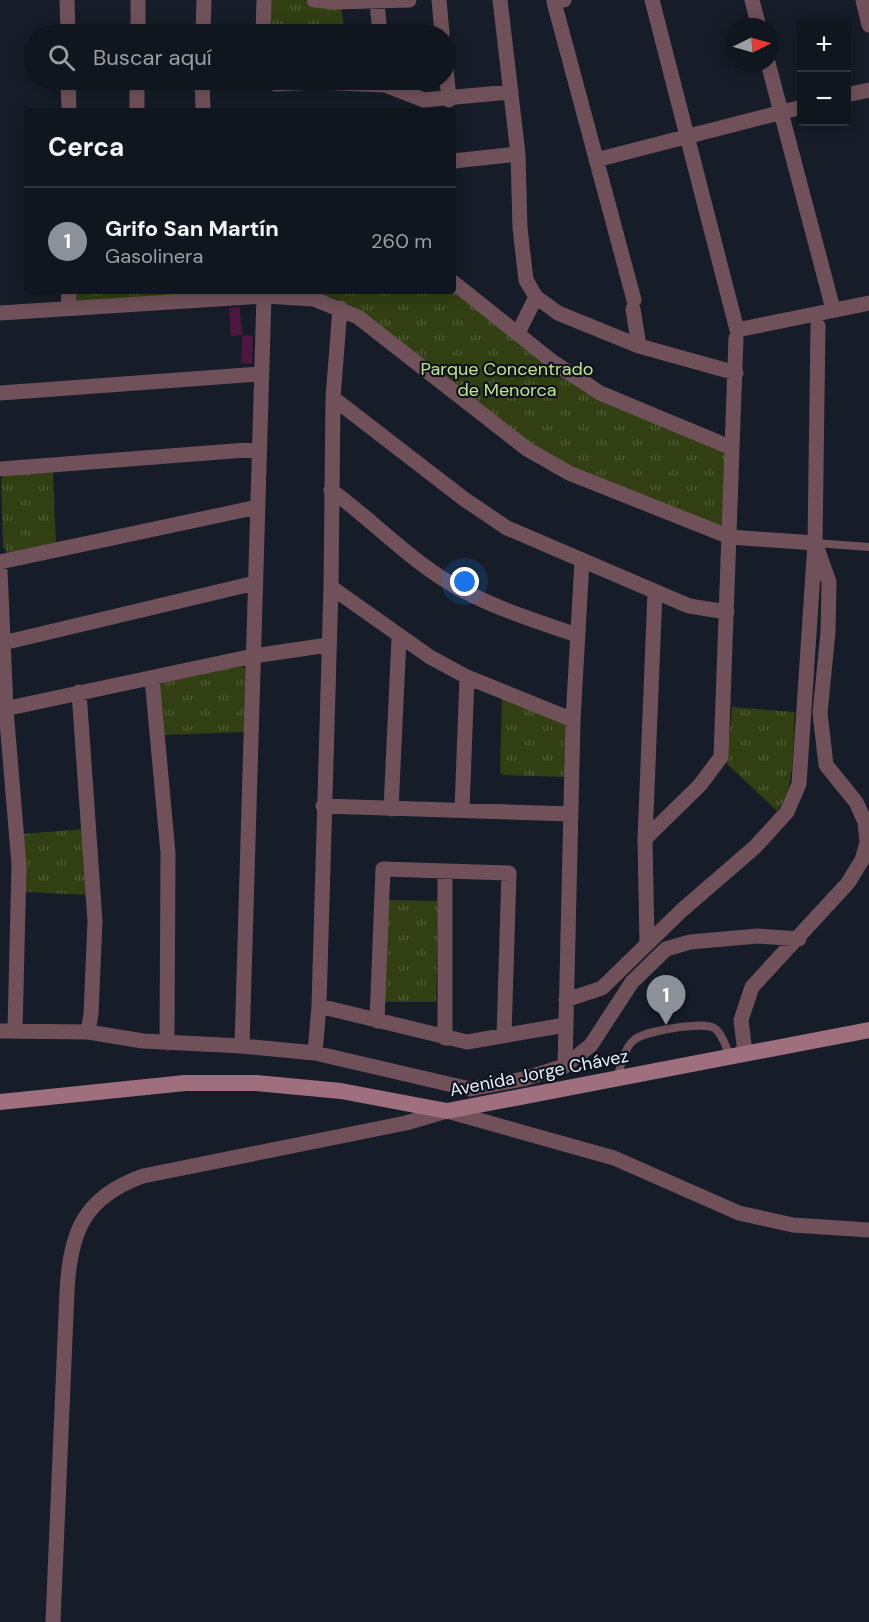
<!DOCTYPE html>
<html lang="es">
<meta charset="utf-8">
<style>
:root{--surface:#10161e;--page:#191f27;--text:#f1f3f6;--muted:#9c9fa4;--line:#30353c;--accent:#8c9099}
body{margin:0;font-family:"DM Sans",sans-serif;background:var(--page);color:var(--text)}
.controls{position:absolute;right:18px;top:18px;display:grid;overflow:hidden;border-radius:6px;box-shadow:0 3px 15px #0003}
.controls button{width:54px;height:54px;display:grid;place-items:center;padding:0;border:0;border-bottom:2px solid var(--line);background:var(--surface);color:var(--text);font:30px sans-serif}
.compass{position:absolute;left:725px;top:18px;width:54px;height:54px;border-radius:50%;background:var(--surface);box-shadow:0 3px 15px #0003;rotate:85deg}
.you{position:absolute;left:465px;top:582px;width:21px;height:21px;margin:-15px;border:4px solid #fff;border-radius:50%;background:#1a73e8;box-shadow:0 0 0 9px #1a73e833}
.badge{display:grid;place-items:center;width:39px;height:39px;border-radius:50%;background:var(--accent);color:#fff;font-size:20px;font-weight:700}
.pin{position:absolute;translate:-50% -50px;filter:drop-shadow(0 2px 3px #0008)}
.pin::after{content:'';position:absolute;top:32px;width:21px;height:18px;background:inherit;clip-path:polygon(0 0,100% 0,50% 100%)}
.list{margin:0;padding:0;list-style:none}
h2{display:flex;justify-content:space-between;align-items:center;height:78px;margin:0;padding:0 24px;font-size:26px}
h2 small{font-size:20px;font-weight:400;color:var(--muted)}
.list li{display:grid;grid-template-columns:39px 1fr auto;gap:18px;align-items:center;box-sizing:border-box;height:108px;padding:0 24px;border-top:2px solid var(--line)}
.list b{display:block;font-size:22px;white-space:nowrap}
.list p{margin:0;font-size:20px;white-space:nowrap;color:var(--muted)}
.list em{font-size:20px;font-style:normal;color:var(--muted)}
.icon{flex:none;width:33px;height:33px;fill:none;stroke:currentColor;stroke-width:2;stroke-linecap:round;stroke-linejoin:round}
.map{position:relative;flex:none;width:869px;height:1622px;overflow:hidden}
.search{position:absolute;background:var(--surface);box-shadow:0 3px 15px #0003;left:24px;top:24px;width:432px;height:66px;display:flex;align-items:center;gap:15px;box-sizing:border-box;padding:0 21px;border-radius:33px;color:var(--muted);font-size:22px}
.panel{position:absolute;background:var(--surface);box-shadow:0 3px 15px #0003;left:24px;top:108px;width:432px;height:186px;border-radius:6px}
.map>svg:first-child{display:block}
.park{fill:url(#park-tufts)}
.building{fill:#4e173e}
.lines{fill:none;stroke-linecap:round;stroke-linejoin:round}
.service{stroke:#70515a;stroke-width:8}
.minor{stroke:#70515a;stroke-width:15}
.secondary{stroke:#a06f7d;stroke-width:16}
.labels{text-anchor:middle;stroke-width:4.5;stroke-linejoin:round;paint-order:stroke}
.park-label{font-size:18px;fill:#c3e486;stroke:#0d131f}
.street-label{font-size:18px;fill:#eaeff8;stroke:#0d131f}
</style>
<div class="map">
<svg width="869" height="1622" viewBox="0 0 869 1622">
<defs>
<pattern id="park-tufts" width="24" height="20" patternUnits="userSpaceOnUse" patternTransform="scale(1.5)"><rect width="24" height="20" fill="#313f12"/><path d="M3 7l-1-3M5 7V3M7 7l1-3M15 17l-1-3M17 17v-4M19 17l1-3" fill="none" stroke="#4f5b35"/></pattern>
</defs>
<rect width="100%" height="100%" fill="#161d28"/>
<!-- park -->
<path class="park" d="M 270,0 L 305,0 C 314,11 329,8 341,7 L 345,34 L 270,34 Z
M 72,291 L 271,291 L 77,301 Z
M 302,291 L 453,291 L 527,348 L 726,451 L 725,521 L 721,525 L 713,525 L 556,460 L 489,414 L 362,311 L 332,297 Z
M 53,472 L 56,544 L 7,553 L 3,546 L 1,479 L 6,474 Z
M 240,665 L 247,670 L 245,732 L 164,735 L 159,685 L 165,681 Z
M 502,697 L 566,722 L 568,777 L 503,775 L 500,772 Z
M 732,707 L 795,712 C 792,743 797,786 777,811 L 727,764 Z
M 85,829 L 89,895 L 25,892 L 22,834 Z
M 387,900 L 438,901 L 436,1002 L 383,1002 Z"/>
<!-- building -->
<path class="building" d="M 240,307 L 242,335 L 231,336 L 229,308 Z
M 242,335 L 253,336 L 252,364 L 241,363 Z"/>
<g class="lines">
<!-- service -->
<path class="service" d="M 815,543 L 869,547
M 617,1078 C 621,1066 624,1048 634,1040 C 644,1031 703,1021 714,1028 C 722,1033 726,1047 730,1056"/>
<!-- minor -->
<path class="minor" d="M 67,0 L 68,34
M 314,0 L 334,2 L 409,0
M 439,0 L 442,34
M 500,0 L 518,154 L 520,228 L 526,280 L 536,297 L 558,313 L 639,346 L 736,373
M 564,0 L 554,2 L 634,300
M 652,0 L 737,330 L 869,303
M 752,0 L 759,27
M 863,0 L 869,25
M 377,2 L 380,34
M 138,34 L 138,0
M 203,34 L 204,0
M 263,34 L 264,0
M 768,63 L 833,309
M 446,68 L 449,100
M 68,80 L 69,111
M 202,80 L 203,111
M 270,80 L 276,84 L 316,82 L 385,85 L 424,100 L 511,92
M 846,95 L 869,90
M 137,111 L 137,80
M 596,160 L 802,107
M 453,161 L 518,154
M 453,282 L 553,362 L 600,393 L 732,448
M 68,308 L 69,291
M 633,309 L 639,346
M 0,313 L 264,296 L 314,299 L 358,317 L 527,449 L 569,473 L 730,537 L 815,543
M 518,333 L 536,297
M 0,393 L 260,374
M 333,398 L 464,499 L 507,528 L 689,606 L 727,612
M 0,469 L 259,449
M 331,490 C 375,522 414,565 462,590 C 498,609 538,622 577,635
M 0,562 L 258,507
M 0,570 L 6,709 L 19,865 L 15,1030
M 331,587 L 430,657 L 467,677 L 573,720
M 3,643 L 255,583
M 152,678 L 168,853 L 167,1043
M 79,692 L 95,921 L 91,1014 L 88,1032
M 0,710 L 253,656 L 328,645
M 323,806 L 571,814
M 391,809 L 399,638
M 462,810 L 467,677
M 645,839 L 700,785 L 721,757 L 736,338
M 445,871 L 445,1038
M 647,944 L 645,839 L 655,592
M 566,1000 L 602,988 L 681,911 L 755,847 L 787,812 L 799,784 L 815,543 L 818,326
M 319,1006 L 467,1042 L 565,1025
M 377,1021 L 383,869 L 509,873 L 504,1035
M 0,1031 L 88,1032 L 143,1041 L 242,1046 L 315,1053 L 470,1089 L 523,1079 L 565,1066 L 591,1045 L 632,982 L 666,949 L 690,942 L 758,936 L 799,939
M 242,1046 L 264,296
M 315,1053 L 319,1006 L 331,587 L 333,398 L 340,308
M 745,1053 L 741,1020 L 752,987 L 848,883 L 862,860 L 867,843 L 865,822 L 856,802 L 826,765 L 820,713 L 828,632 L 829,582 L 817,548
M 565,1066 L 573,720 L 582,561
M 53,1622 L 67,1291 C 70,1232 84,1197 143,1176 L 406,1123 L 447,1111 L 614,1158 L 739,1213 L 793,1225 L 869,1230"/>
<!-- secondary -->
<path class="secondary" d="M 0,1102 L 185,1083 L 256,1083 L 341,1091 L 447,1111 L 869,1030"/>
</g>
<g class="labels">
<!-- park labels -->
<g class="park-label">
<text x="507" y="375">Parque Concentrado<tspan x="507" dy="21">de Menorca</tspan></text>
</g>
<!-- street labels -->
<g class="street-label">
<text transform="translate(539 1073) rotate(-11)" y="6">Avenida Jorge Chávez</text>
</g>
</g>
</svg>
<div class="controls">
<button>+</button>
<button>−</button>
</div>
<svg class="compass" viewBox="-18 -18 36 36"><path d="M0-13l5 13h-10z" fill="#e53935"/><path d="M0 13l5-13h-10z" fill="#9c9fa4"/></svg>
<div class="you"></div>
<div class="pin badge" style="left:666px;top:1025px">1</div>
<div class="search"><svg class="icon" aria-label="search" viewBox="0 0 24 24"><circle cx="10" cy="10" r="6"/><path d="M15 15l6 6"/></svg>Buscar aquí</div>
<section class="panel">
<h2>Cerca<small></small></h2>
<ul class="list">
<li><span class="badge">1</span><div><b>Grifo San Martín</b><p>Gasolinera</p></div><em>260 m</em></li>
</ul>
</section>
</div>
